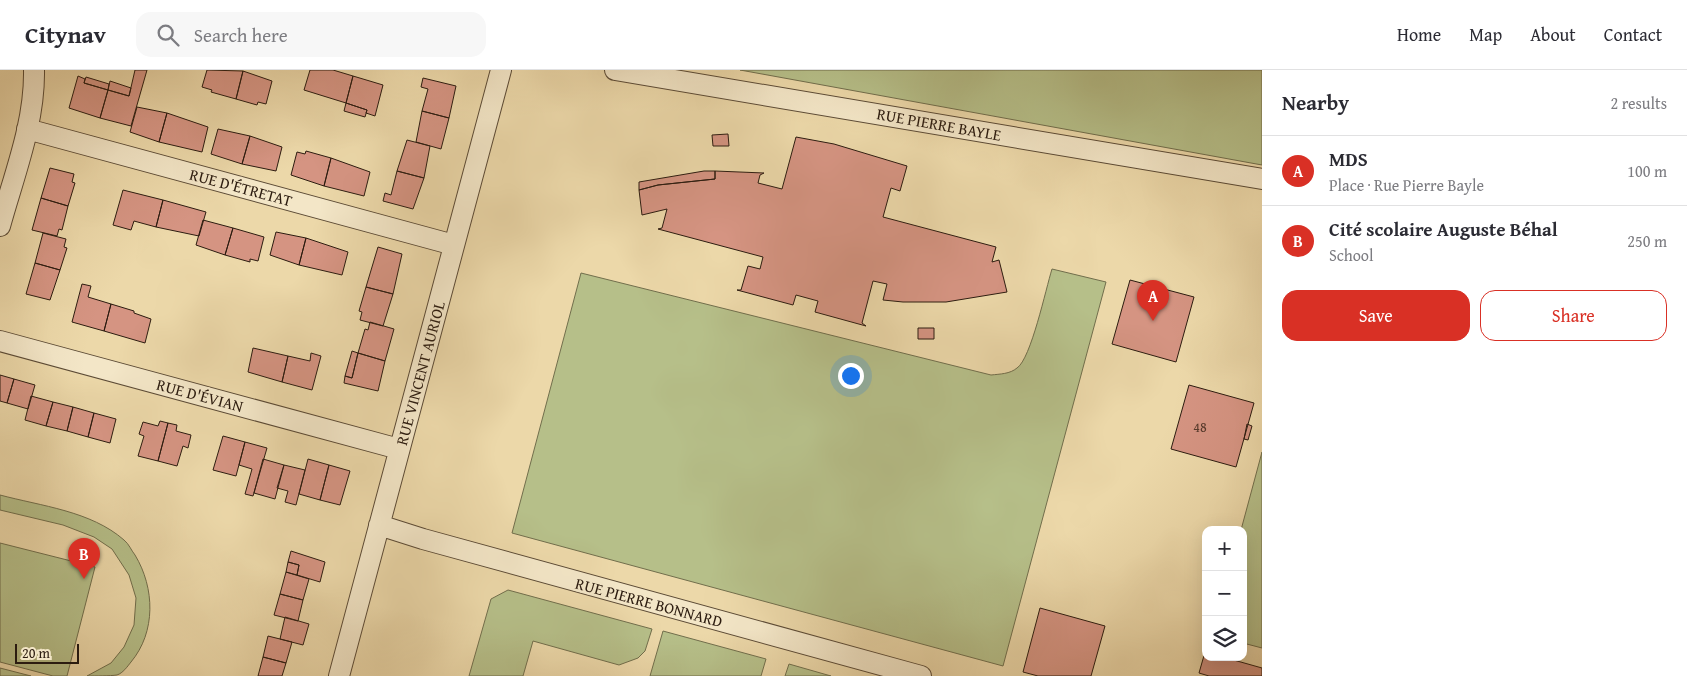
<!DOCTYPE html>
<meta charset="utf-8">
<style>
:root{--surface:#fff;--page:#f7f7f7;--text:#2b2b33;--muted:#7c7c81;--line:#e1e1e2;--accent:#d93025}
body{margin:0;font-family:"Gentium Book Plus",serif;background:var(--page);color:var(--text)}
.controls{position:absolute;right:15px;bottom:15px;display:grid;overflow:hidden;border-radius:10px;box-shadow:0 5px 20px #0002}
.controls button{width:45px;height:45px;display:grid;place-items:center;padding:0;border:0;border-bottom:1px solid var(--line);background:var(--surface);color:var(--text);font:25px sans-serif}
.scale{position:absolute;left:15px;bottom:12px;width:64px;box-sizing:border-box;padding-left:5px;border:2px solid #2c1c10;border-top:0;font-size:14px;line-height:18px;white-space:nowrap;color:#2c1c10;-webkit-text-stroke:4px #f3e6c7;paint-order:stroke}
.you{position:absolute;left:850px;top:305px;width:18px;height:18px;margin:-12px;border:4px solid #fff;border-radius:50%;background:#1a73e8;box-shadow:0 0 0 8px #1a73e833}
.badge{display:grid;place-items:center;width:32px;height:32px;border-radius:50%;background:var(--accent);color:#fff;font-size:16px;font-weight:700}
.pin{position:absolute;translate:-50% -41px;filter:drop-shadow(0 1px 2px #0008)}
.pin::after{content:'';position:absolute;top:26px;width:18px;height:15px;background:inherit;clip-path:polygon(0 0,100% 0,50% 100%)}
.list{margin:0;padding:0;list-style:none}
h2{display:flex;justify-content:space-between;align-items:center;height:65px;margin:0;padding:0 20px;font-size:21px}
h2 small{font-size:16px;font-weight:400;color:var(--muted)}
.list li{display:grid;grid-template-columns:32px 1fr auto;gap:15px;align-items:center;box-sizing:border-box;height:70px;padding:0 20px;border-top:1px solid var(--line)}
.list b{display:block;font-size:19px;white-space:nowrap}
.list p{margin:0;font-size:16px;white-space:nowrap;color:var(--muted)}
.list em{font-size:16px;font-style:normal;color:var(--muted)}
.actions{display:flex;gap:10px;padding:15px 20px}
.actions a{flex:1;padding:11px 0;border:1px solid var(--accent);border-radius:15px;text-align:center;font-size:18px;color:var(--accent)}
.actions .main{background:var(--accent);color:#fff}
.icon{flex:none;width:28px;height:28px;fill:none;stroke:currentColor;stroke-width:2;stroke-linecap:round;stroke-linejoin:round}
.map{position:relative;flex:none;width:1262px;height:606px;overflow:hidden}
header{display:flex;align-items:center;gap:30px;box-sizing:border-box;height:70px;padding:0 25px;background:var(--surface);border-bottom:1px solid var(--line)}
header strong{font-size:24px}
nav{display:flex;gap:28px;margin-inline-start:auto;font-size:18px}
.search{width:350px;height:45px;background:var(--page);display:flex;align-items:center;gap:12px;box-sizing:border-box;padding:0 18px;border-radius:15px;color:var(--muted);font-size:19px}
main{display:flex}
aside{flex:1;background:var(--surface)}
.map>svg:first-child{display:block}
.green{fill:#b6bf89;stroke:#716e4c}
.building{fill:#d59482;stroke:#2c1c10}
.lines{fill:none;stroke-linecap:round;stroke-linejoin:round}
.street-casing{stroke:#5c4b36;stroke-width:22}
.street{stroke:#f3e6c7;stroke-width:20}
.labels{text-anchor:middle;stroke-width:4.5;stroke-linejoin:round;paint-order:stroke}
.number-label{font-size:14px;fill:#563a2c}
.street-label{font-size:16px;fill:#2c1c10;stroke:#f3e6c7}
</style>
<header>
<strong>Citynav</strong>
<div class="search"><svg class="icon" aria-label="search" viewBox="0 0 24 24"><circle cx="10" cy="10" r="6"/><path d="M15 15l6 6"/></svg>Search here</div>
<nav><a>Home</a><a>Map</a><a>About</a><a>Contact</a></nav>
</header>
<main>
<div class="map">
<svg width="1262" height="606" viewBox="0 0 1262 606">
<rect width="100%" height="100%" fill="#ecd8a9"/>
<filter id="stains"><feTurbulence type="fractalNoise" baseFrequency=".004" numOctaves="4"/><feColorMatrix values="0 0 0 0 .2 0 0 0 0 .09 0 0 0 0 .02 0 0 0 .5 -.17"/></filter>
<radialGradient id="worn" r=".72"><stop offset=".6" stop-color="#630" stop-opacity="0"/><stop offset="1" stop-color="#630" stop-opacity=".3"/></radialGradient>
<!-- green -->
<path class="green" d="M 740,0 L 1262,0 L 1262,95 Z
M 1052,199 L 1106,212 L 1003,596 L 512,463 L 581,203 L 991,305 C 1000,304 1010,304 1017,298 C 1031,289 1046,218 1052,199 Z
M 1262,382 L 1262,578 L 1243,573 L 1243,460 L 1241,460 Z
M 0,425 C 41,436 91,441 124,470 C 129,474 131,480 135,485 C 155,518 156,562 131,592 C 127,597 123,603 117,605 C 110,606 96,606 87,606 L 111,593 L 124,577 L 134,555 L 136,528 L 129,505 L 112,479 L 94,467 L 63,455 L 0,440 Z
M 0,473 L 95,497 L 67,606 L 53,606 L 0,592 Z
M 508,520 L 652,559 L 645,581 L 638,588 L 619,595 L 533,571 L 523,606 L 469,606 L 491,529 Z
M 663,561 L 766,589 L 761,606 L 650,606 Z
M 789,594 L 831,606 L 785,606 Z
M 0,598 L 31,606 L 0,606 Z"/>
<!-- building -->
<path class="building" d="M 135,0 L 147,0 L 131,56 L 100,48 L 108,20 L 129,26 Z
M 207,0 L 243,1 L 236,29 L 211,22 L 212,20 L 202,17 Z
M 310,0 L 333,0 L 353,6 L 346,33 L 304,20 Z
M 243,1 L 272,11 L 266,34 L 258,32 L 257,35 L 236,29 Z
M 78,6 L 85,9 L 84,13 L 108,20 L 100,48 L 69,38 Z
M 353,6 L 383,15 L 375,46 L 366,43 L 367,40 L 346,33 Z
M 86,7 L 109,14 L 108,20 L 84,13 Z
M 423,8 L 456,16 L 449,48 L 422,41 L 428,19 L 421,17 Z
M 110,11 L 131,18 L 129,26 L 108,20 Z
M 346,33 L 367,40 L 365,47 L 344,41 Z
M 137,37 L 167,43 L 159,72 L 130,62 Z
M 422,41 L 449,48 L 441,79 L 416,72 Z
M 167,43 L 208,57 L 202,82 L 159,72 Z
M 218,59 L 250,66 L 242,94 L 211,84 Z
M 728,64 L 729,76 L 713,76 L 712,65 Z
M 250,66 L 282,77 L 276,101 L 242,94 Z
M 796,67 L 834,74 L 907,96 L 900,121 L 891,118 L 883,147 L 996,177 L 992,192 L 999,190 L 1007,222 L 946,232 L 903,232 L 883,230 L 887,214 L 873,211 L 862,253 L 866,256 L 815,242 L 818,231 L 796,225 L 793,235 L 737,220 L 741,220 L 748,196 L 760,199 L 763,187 L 658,159 L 662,158 L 667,139 L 642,145 L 639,120 L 658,115 L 715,109 L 715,101 L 764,103 L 760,105 L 758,113 L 782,119 Z
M 407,70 L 430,76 L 424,108 L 397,101 Z
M 306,81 L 331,88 L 324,116 L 291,105 L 297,82 L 305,84 Z
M 331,88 L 370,102 L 364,126 L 324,116 Z
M 50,98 L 74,104 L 72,112 L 75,113 L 68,136 L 41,128 Z
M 397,101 L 424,108 L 413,139 L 383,131 L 385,123 L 391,125 Z
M 704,101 L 715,101 L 715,109 L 658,115 L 639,120 L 639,112 Z
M 123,120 L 163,130 L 156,157 L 134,151 L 131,160 L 113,155 Z
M 41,128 L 68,136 L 62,160 L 59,159 L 57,166 L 32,160 Z
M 163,130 L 206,142 L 199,166 L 156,157 Z
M 203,150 L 233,158 L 225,185 L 196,175 Z
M 233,158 L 264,167 L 258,191 L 250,189 L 250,192 L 225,185 Z
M 276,162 L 306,168 L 299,195 L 270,185 Z
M 43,163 L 66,169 L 64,177 L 67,178 L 60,200 L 35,193 Z
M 306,168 L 348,182 L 342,205 L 299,195 Z
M 378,177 L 402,184 L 393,224 L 366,217 Z
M 35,193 L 60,200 L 50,230 L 26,224 Z
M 1130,210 L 1194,227 L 1176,292 L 1112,274 Z
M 82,214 L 91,216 L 88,227 L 111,234 L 104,261 L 72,252 Z
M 366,217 L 393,224 L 383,256 L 360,250 L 362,242 L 359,241 Z
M 111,234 L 134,241 L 134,243 L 151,249 L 145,273 L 104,261 Z
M 370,252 L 394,259 L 385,291 L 358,283 L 365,259 L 368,260 Z
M 918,258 L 934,258 L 934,269 L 918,269 Z
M 253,278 L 288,286 L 282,312 L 248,302 Z
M 352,281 L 358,283 L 352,308 L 345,306 Z
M 311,283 L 321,286 L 312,320 L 282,312 L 288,286 L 310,291 Z
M 358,283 L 385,291 L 378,321 L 344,313 L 345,306 L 352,308 Z
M 0,305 L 14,309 L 7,333 L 0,331 Z
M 14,309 L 35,315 L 28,339 L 7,333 Z
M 1189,315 L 1254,333 L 1236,397 L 1171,379 Z
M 31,326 L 53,332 L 46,356 L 25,350 Z
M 53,332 L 73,337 L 67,361 L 46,356 Z
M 73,337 L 94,343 L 88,367 L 67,361 Z
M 94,343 L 116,349 L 110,373 L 88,367 Z
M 160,351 L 168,353 L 158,391 L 138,386 L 144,366 L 139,364 L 143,352 L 158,356 Z
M 168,353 L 177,355 L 176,361 L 191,365 L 188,378 L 183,376 L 177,396 L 158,391 Z
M 1247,354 L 1252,356 L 1248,370 L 1244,369 Z
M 223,366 L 245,372 L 236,406 L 213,400 Z
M 245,372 L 267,378 L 253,426 L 245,424 L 252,399 L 239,395 Z
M 263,389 L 284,395 L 275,429 L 254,423 Z
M 308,389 L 329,395 L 320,430 L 299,424 Z
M 284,395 L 305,400 L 296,435 L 285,432 L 288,421 L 277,418 Z
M 329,395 L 350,401 L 340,435 L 320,430 Z
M 291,481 L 325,492 L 320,512 L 297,505 L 299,495 L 288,492 Z
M 288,492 L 299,495 L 297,505 L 286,502 Z
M 286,502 L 309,509 L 303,530 L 280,524 Z
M 280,524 L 303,530 L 298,551 L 274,545 Z
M 1040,538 L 1105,556 L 1091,606 L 1038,606 L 1023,602 Z
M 285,547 L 309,554 L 303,575 L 280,569 Z
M 268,566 L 292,572 L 286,593 L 263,587 Z
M 1205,582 L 1206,587 L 1223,587 L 1262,598 L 1262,606 L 1209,606 L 1199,603 Z
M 263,587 L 286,593 L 282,606 L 258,606 Z"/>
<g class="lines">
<!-- street casing -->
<g class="street-casing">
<path id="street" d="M 615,0 L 1262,109
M 27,59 L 454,175
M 0,156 C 14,105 35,53 34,0
M 0,271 L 399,379
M 379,455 L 423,469 L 921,606
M 339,606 L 501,0"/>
</g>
<!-- street -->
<use href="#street" class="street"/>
</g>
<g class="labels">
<!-- number labels -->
<g class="number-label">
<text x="1200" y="362">48</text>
</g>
<!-- street labels -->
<g class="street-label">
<text transform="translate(939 54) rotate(10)" y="6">RUE PIERRE BAYLE</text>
<text transform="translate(241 117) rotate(15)" y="6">RUE D'ÉTRETAT</text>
<text transform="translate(420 303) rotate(-75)" y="6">RUE VINCENT AURIOL</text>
<text transform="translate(200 325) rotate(15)" y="6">RUE D'ÉVIAN</text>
<text transform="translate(649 532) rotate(15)" y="6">RUE PIERRE BONNARD</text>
</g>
</g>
<rect width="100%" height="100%" filter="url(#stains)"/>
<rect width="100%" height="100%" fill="url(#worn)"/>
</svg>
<div class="controls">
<button>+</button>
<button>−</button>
<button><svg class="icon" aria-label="layers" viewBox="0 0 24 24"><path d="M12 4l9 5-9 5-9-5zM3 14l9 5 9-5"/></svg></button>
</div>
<div class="scale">20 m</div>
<div class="you"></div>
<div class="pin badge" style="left:1153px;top:251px">A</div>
<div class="pin badge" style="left:84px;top:509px">B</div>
</div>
<aside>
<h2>Nearby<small>2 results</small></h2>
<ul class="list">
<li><span class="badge">A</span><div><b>MDS</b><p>Place · Rue Pierre Bayle</p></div><em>100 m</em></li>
<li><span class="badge">B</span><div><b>Cité scolaire Auguste Béhal</b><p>School</p></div><em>250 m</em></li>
</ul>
<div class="actions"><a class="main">Save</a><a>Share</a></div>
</aside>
</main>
